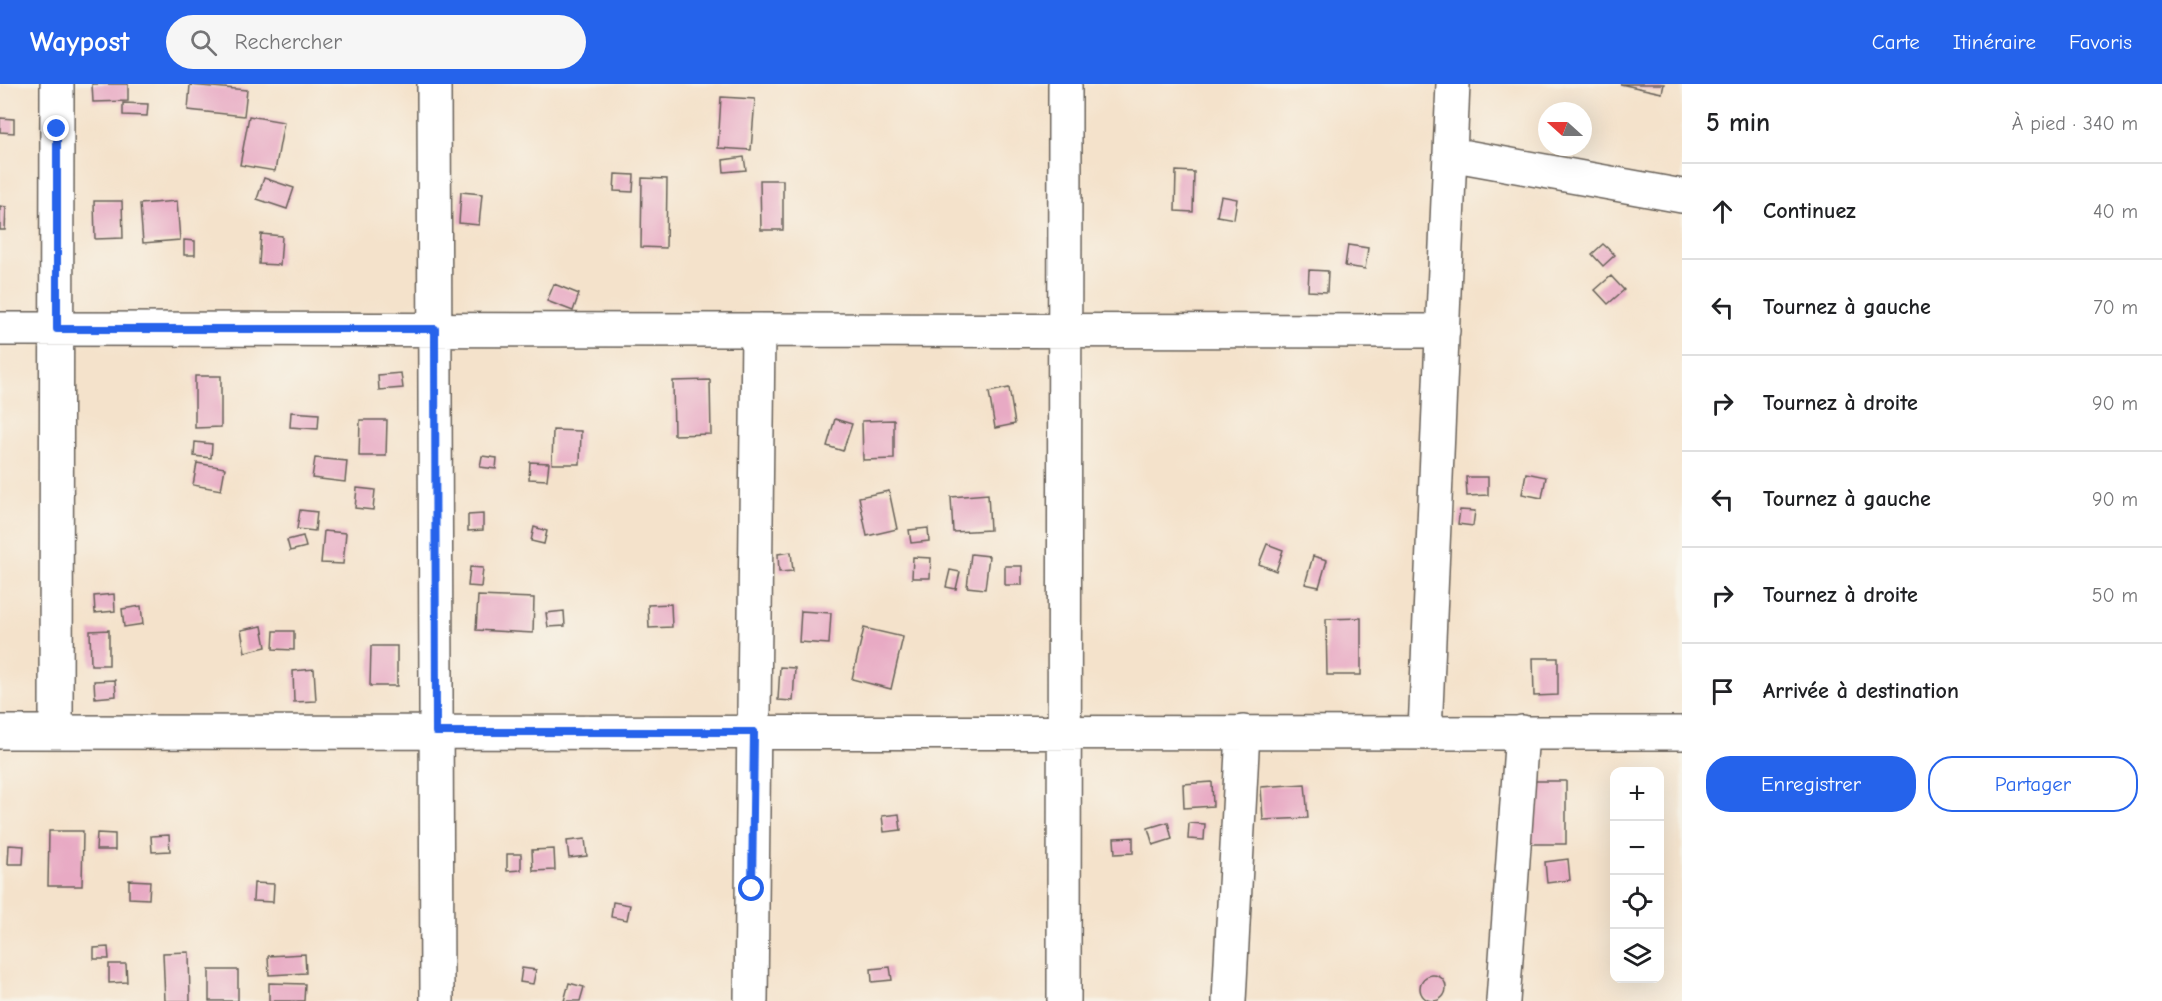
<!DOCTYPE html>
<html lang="fr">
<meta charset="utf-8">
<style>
:root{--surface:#fff;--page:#f6f6f6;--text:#202124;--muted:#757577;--line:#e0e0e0;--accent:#2563eb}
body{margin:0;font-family:"Comic Neue",sans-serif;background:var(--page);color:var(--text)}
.controls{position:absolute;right:18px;bottom:18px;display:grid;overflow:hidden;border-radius:12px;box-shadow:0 6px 24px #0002}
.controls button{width:54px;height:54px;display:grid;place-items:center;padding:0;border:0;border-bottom:2px solid var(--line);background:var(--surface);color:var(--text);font:30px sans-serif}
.compass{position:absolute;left:1538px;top:18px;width:54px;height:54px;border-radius:50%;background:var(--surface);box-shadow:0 6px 24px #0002;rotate:291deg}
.stop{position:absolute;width:18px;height:18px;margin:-14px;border:4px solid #2563eb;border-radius:50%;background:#fff}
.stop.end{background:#2563eb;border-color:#fff;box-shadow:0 2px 6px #0008}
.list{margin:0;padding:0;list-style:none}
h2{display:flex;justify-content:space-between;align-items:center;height:78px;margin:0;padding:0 24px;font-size:26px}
h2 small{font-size:20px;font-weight:400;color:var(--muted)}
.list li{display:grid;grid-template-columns:39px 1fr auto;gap:18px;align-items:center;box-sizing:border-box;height:96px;padding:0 24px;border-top:2px solid var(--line)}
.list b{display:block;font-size:22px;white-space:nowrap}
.list em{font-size:20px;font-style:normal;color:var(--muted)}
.actions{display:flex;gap:12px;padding:18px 24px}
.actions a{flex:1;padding:14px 0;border:2px solid var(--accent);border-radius:24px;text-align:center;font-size:21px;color:var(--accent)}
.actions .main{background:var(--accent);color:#fff}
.icon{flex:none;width:33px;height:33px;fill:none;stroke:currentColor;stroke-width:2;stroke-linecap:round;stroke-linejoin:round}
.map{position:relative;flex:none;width:1682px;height:917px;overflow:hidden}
header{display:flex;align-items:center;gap:36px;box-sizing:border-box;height:84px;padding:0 30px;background:var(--accent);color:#fff}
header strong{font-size:28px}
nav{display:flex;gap:33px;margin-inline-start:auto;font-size:21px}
.search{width:420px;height:54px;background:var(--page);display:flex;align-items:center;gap:15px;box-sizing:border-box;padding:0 21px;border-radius:33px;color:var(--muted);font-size:22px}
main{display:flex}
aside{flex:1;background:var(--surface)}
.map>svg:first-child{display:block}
.building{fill:#e8aac4}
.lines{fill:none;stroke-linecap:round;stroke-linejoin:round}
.minor-casing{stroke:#686159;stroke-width:36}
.minor{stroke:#fff;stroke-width:33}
.route{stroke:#2563eb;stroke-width:8}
</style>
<header>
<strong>Waypost</strong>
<div class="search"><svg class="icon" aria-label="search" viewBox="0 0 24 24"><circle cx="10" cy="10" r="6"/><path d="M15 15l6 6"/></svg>Rechercher</div>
<nav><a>Carte</a><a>Itinéraire</a><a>Favoris</a></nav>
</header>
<main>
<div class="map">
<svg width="1682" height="917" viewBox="0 0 1682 917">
<rect width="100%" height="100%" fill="#f7f3e8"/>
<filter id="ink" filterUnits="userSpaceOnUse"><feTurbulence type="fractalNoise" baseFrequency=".0167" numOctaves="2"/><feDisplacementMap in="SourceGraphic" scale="12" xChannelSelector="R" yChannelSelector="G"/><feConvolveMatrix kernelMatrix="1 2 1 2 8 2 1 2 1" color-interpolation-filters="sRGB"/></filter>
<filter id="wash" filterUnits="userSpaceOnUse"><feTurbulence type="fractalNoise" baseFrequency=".008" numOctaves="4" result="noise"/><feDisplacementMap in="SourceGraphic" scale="24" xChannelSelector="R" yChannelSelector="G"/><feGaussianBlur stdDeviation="1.35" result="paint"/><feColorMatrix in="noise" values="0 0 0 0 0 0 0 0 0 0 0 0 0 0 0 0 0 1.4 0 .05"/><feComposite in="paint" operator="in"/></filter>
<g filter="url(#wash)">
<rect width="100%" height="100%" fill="#f4e2cb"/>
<g id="blocks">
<!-- building -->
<path class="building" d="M 92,0 L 128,0 L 128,17 L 93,18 Z
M 1620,0 L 1664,0 L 1662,9 Z
M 190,1 L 247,6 L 244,32 L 188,26 Z
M 721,13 L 755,15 L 751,66 L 718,64 Z
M 123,19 L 148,20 L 147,32 L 123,31 Z
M 249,32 L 284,38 L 275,87 L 240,81 Z
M 0,34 L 14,35 L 14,49 L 0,48 Z
M 744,73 L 746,86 L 724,88 L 723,76 Z
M 1176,87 L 1194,88 L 1193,128 L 1175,127 Z
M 615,90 L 634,91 L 633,108 L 614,107 Z
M 264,94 L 294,104 L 287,125 L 257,115 Z
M 642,94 L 667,95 L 666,164 L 641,163 Z
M 760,96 L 783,96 L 783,146 L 761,146 Z
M 461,108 L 482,110 L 479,141 L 459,139 Z
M 1221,112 L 1237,115 L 1234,135 L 1217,132 Z
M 94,117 L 122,117 L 123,154 L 95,155 Z
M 177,117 L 180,156 L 143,159 L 140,120 Z
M 0,122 L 6,123 L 5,146 L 0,146 Z
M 261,150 L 282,152 L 280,181 L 259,180 Z
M 184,156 L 195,157 L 195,171 L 184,171 Z
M 1603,160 L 1615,171 L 1603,182 L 1592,170 Z
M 1348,161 L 1368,164 L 1365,185 L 1345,182 Z
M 1309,186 L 1328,187 L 1327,208 L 1308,207 Z
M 1611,192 L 1624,206 L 1608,220 L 1595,206 Z
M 554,200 L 579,210 L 573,227 L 547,217 Z
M 401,289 L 403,304 L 379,306 L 378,291 Z
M 195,292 L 221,292 L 221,343 L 195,344 Z
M 710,296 L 711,350 L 674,351 L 673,297 Z
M 1009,304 L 1015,340 L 995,344 L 989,308 Z
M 291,328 L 319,330 L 318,345 L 290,343 Z
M 835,335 L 852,340 L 843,367 L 827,362 Z
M 360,336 L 387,336 L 386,372 L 359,372 Z
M 894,336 L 894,375 L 863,376 L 862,337 Z
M 553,346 L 581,347 L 580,380 L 552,380 Z
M 195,358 L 212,360 L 211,374 L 194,372 Z
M 482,372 L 497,374 L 496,385 L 480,383 Z
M 315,374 L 347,377 L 345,398 L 312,394 Z
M 530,378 L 549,379 L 547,396 L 529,395 Z
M 197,379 L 225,384 L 221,406 L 193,401 Z
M 1526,389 L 1546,393 L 1542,414 L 1522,410 Z
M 1466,393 L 1488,393 L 1488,411 L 1467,412 Z
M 357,404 L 375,406 L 373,426 L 355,424 Z
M 889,407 L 897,445 L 867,452 L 859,413 Z
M 988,410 L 990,446 L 953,448 L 951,413 Z
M 300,426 L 317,428 L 315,447 L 297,445 Z
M 1460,426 L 1475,427 L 1473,442 L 1458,440 Z
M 483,430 L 483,446 L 468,447 L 468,431 Z
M 534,443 L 547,447 L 544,460 L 531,457 Z
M 928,444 L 929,457 L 911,459 L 909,446 Z
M 324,447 L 346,449 L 343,480 L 321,479 Z
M 303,452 L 306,463 L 290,467 L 287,456 Z
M 1267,460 L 1283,466 L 1276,487 L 1259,480 Z
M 791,468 L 793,487 L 779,488 L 778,470 Z
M 971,470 L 989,472 L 985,505 L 967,503 Z
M 1313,472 L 1327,476 L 1319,503 L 1305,500 Z
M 913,473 L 931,474 L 930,494 L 912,494 Z
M 1005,482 L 1022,482 L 1022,501 L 1005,501 Z
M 470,483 L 483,484 L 481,503 L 468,502 Z
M 950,486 L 960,488 L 956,505 L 946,503 Z
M 114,510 L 115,527 L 95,529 L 94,512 Z
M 478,512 L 534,514 L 533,549 L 476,546 Z
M 671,520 L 672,543 L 649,544 L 648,521 Z
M 141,522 L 143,540 L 124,543 L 122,525 Z
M 564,527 L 565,542 L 548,543 L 546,529 Z
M 801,527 L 831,529 L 829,560 L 799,558 Z
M 1361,534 L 1361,591 L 1327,591 L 1326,535 Z
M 262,542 L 266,563 L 245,568 L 241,546 Z
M 864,544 L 903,553 L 891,605 L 852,595 Z
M 109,546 L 109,581 L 91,581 L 90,547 Z
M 274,547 L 294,547 L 294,566 L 273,565 Z
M 371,562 L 397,562 L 397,602 L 370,602 Z
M 1533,574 L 1558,574 L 1558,611 L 1534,612 Z
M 780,583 L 795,584 L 793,617 L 778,616 Z
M 314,585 L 316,617 L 294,618 L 293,587 Z
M 115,596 L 116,612 L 95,614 L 94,597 Z
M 1526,697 L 1566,697 L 1566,760 L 1525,760 Z
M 1212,698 L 1213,722 L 1184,724 L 1183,700 Z
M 1305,700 L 1308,734 L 1263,736 L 1261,703 Z
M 899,730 L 901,746 L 884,748 L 882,732 Z
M 1168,738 L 1172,755 L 1153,761 L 1148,744 Z
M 1189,739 L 1205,740 L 1204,756 L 1188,755 Z
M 49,747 L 83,747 L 82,802 L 48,802 Z
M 97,749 L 115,750 L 115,766 L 96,766 Z
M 169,751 L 170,767 L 152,768 L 151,752 Z
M 1133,753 L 1133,769 L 1115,770 L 1114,754 Z
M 585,755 L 587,772 L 569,774 L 567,757 Z
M 9,761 L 24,762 L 23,780 L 8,780 Z
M 554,765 L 555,786 L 533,787 L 532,766 Z
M 507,770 L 521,770 L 521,786 L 507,787 Z
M 1568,775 L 1570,796 L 1547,799 L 1545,778 Z
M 129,796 L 150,797 L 149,815 L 129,814 Z
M 254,799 L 274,800 L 273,818 L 253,817 Z
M 613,818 L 630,821 L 627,836 L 611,833 Z
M 108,863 L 109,875 L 94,875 L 94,864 Z
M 189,868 L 190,917 L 165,917 L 163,869 Z
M 305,870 L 306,889 L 269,891 L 268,872 Z
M 109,880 L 126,880 L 127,898 L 109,899 Z
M 890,883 L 892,896 L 872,898 L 871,885 Z
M 522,884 L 536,886 L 533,900 L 520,898 Z
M 209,886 L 238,886 L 238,917 L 209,917 Z
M1420 904a13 13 0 1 1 26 0a13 13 0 1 1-26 0Z
M 269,899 L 305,900 L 304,917 L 269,917 Z
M 569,899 L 584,903 L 580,917 L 564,917 Z"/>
</g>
</g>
<g filter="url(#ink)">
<use href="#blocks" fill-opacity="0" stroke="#686159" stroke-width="1.5"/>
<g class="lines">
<!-- minor casing -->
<g class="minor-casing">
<path id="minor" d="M 434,0 L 437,917
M 1450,70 L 1682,112
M 0,245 L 1443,247
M 0,648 L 1682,649
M 56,648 L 57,0
M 1425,648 L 1453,0
M 751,917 L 758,246
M 1064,917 L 1065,0
M 1229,917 L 1243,648
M 1503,917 L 1522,648"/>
</g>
<!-- minor -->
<use href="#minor" class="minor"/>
</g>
</g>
<g class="lines" filter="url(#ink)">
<!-- route -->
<path class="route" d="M 57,45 L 57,245 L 435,245 L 436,648 L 754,648 L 752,805"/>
</g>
</svg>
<div class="controls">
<button>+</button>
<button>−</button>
<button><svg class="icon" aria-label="locate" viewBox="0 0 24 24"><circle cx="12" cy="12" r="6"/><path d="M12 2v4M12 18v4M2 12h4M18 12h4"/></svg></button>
<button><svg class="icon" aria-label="layers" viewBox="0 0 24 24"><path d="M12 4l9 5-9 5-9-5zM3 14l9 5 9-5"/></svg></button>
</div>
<svg class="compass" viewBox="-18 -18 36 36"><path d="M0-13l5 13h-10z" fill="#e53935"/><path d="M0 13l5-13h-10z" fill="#757577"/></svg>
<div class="stop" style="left:752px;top:805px"></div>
<div class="stop end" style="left:57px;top:45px"></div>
</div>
<aside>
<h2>5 min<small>À pied · 340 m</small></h2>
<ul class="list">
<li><svg class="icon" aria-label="ahead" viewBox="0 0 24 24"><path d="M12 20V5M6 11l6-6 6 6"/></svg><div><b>Continuez</b></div><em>40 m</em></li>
<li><svg class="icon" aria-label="left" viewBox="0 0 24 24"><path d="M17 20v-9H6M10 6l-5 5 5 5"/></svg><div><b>Tournez à gauche</b></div><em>70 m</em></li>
<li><svg class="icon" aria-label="right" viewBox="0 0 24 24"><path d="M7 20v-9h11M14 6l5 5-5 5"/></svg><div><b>Tournez à droite</b></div><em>90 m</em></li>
<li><svg class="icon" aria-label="left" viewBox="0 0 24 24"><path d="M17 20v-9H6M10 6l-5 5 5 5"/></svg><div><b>Tournez à gauche</b></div><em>90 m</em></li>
<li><svg class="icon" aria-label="right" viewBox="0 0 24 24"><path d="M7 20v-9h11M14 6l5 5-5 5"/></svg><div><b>Tournez à droite</b></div><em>50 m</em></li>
<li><svg class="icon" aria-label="arrive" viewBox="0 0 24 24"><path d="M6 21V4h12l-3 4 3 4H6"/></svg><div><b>Arrivée à destination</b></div></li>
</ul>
<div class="actions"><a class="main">Enregistrer</a><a>Partager</a></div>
</aside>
</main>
